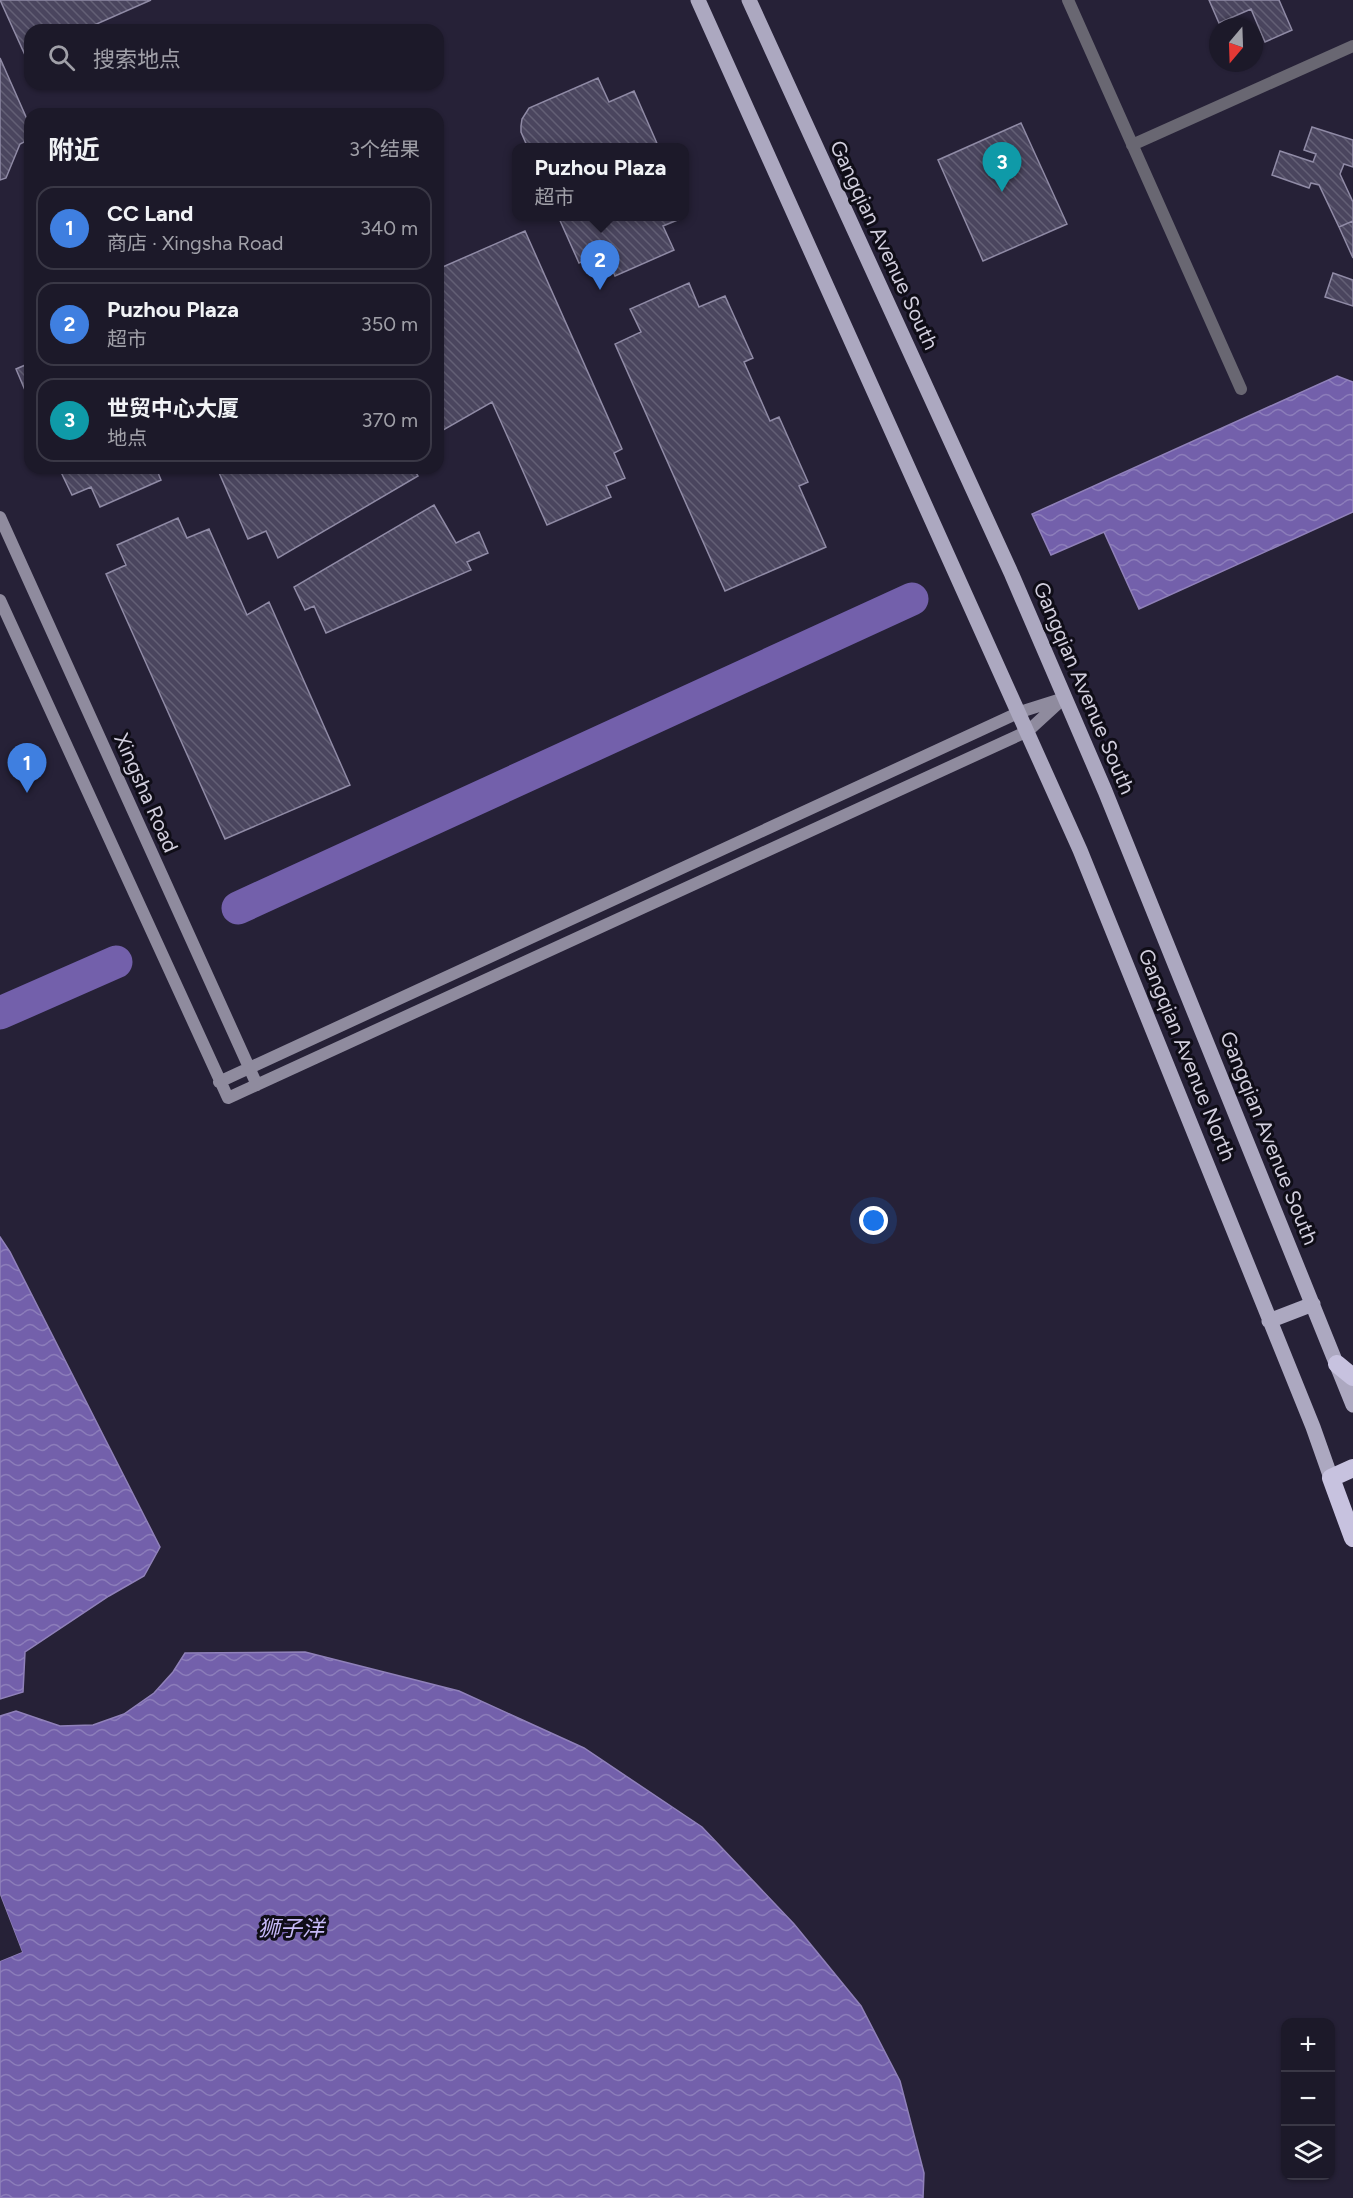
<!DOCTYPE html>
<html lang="zh">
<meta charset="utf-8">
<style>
:root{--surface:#1c1929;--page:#252231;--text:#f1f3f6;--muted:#a0a0a8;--line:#3a3846;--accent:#8c9099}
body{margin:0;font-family:Figtree,"Noto Sans SC",sans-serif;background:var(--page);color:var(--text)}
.controls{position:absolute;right:18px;bottom:18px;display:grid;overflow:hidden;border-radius:12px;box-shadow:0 2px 4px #0004}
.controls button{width:54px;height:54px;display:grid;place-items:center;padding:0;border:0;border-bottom:2px solid var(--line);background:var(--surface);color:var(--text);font:30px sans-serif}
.compass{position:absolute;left:1209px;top:18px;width:54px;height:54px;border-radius:50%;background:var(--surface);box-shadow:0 2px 4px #0004;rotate:199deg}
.you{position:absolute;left:874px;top:1221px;width:21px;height:21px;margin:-15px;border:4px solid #fff;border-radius:50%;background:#1a73e8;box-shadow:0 0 0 9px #1a73e833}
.badge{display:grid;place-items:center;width:39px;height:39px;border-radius:50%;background:var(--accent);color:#fff;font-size:20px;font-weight:700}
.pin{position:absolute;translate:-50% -50px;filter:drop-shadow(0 2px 3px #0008)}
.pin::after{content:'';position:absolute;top:32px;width:21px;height:18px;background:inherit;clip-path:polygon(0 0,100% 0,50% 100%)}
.popup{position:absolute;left:512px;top:143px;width:177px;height:78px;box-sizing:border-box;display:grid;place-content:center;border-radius:12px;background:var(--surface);filter:drop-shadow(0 2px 4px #0005);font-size:20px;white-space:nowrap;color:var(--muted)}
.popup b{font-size:22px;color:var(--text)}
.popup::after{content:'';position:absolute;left:50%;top:100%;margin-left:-12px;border:12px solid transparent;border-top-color:var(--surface)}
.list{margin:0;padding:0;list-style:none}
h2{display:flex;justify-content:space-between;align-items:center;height:78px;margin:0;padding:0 24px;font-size:26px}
h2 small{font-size:20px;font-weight:400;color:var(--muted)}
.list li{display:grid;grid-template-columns:39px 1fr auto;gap:18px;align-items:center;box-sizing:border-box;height:84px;margin:0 12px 12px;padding:0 12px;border:2px solid var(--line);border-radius:18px}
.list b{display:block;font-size:22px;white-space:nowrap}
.list p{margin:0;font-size:20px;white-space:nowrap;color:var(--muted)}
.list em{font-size:20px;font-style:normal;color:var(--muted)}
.icon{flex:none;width:33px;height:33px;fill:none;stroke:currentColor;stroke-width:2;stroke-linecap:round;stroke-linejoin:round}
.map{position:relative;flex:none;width:1353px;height:2198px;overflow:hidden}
.search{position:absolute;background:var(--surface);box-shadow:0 2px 4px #0004;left:24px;top:24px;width:420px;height:66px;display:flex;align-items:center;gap:15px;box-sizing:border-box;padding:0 21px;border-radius:18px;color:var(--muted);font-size:22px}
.panel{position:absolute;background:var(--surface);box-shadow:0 2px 4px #0004;left:24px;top:108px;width:420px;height:366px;border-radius:18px}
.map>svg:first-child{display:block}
.water{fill:url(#water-waves);stroke:#9081ba;stroke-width:1.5}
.pier{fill:#262137}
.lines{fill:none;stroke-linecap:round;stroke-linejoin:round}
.river{stroke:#7360ab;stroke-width:33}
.building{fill:url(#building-back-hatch);stroke:#908ba6;stroke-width:1.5}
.street{stroke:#696772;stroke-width:12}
.secondary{stroke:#8f8b9e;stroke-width:12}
.primary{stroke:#aca8c0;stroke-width:15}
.highway{stroke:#c7c2df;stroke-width:18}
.labels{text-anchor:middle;stroke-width:6;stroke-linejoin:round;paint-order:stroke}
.street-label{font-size:21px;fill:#d2cfde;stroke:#0f0d17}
.water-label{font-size:22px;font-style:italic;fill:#c7baf8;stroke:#0f0d17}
</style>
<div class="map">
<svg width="1353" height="2198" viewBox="0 0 1353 2198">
<defs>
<pattern id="water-waves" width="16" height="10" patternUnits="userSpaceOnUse" patternTransform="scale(1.5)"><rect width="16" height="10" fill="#7360ab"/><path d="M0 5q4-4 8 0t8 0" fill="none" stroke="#8c7dba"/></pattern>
<pattern id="building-back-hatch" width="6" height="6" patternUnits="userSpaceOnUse" patternTransform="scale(1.5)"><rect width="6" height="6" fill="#4a455e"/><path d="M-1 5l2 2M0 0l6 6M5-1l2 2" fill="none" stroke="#635f75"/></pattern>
</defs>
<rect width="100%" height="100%" fill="#262137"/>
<!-- water -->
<path class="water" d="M 1337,376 L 1353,382 L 1353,512 L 1139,609 L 1104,532 L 1051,555 L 1032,514 Z
M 0,1237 L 10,1252 L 160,1547 L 144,1576 L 109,1596 L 25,1652 L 23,1692 L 0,1699 Z
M 305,1652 L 459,1691 L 584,1748 L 702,1827 L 794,1924 L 861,2006 L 900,2081 L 924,2173 L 923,2198 L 0,2198 L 0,1961 L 22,1952 L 0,1895 L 0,1716 L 16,1711 L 60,1726 L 93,1725 L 124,1714 L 154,1693 L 173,1672 L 185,1653 Z"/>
<!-- pier -->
<path class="pier" d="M 0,1895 L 22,1952 L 0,1961 L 0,1958 L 18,1950 L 0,1903 Z"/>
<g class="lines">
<!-- river -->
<path class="river" d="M 238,908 L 912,599
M 0,1013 L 116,962"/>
</g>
<!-- building -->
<path class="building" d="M 0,0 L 151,0 L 83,30 L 30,30 L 30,53 L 25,55 Z
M 1209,0 L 1279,0 L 1292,30 L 1265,42 L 1251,9 L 1219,23 Z
M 0,58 L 30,126 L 30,139 L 20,144 L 6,178 L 0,180 Z
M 598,78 L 609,102 L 634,91 L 659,148 L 528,148 L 521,132 L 521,126 L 522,119 L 529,108 Z
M 1021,123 L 1067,224 L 983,261 L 938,160 Z
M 1312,127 L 1353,140 L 1353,167 L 1344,164 L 1340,174 L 1353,202 L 1353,221 L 1339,227 L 1319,185 L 1311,183 L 1309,188 L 1272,175 L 1280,151 L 1313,162 L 1316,154 L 1304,150 Z
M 558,216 L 679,216 L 680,219 L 663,226 L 674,250 L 615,276 L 605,252 L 579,263 Z
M 1353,221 L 1353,258 L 1339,227 Z
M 525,231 L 622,449 L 614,453 L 625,478 L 606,486 L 611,497 L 547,525 L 492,402 L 438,433 L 438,269 Z
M 1333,273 L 1353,280 L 1353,306 L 1325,297 Z
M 689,283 L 699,307 L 725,296 L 753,358 L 744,362 L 770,421 L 779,417 L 808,482 L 799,486 L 826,547 L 725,591 L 615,344 L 641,332 L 630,309 Z
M 30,363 L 30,402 L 16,369 Z
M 59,468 L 156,468 L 161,480 L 100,507 L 91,487 L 72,495 Z
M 217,468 L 413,468 L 418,476 L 278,558 L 266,531 L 248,539 Z
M 434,505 L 456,543 L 479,532 L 488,553 L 467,562 L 471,570 L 326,633 L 314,606 L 305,610 L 294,587 Z
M 178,518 L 187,538 L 209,529 L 247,615 L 269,602 L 350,785 L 225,839 L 106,574 L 126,565 L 117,545 Z"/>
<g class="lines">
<!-- street -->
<path class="street" d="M 1068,0 L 1241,389
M 1132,145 L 1353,46"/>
<!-- secondary -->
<path class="secondary" d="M 0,517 L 257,1085
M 0,600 L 228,1098 L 1028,731 L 1064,698
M 219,1082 L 1020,712 L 1058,700"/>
<!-- primary -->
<path class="primary" d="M 698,0 L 1080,850 L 1313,1427 L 1331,1478
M 749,0 L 1012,575 L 1105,791 L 1353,1405
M 1269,1321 L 1313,1304"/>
<!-- highway -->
<path class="highway" d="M 1337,1364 L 1353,1377
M 1353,1468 L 1331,1478 L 1353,1538"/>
</g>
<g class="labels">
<!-- street labels -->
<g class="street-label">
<text transform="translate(884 245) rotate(65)" y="7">Gangqian Avenue South</text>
<text transform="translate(1084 688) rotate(67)" y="7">Gangqian Avenue South</text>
<text transform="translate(146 793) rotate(66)" y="7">Xingsha Road</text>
<text transform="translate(1187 1055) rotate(68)" y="7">Gangqian Avenue North</text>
<text transform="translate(1269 1138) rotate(68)" y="7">Gangqian Avenue South</text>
</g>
<!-- water labels -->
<g class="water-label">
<text x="291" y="1936">狮子洋</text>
</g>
</g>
</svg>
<div class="controls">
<button>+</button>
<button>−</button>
<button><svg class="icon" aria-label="layers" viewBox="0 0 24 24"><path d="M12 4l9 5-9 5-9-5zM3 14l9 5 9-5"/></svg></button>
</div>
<svg class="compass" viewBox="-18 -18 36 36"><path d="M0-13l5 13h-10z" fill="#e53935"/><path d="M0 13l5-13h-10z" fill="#a0a0a8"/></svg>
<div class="you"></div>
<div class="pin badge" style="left:27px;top:793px;background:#3f7fe0">1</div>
<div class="pin badge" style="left:600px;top:290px;background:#3f7fe0">2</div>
<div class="popup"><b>Puzhou Plaza</b>超市</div>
<div class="pin badge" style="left:1002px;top:192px;background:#0f9aa8">3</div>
<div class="search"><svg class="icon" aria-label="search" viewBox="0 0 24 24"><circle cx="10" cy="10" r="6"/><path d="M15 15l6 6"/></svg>搜索地点</div>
<section class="panel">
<h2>附近<small>3个结果</small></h2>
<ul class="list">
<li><span class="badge" style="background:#3f7fe0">1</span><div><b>CC Land</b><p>商店 · Xingsha Road</p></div><em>340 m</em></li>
<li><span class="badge" style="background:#3f7fe0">2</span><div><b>Puzhou Plaza</b><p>超市</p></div><em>350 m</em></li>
<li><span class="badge" style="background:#0f9aa8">3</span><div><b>世贸中心大厦</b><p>地点</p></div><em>370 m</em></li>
</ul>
</section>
</div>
